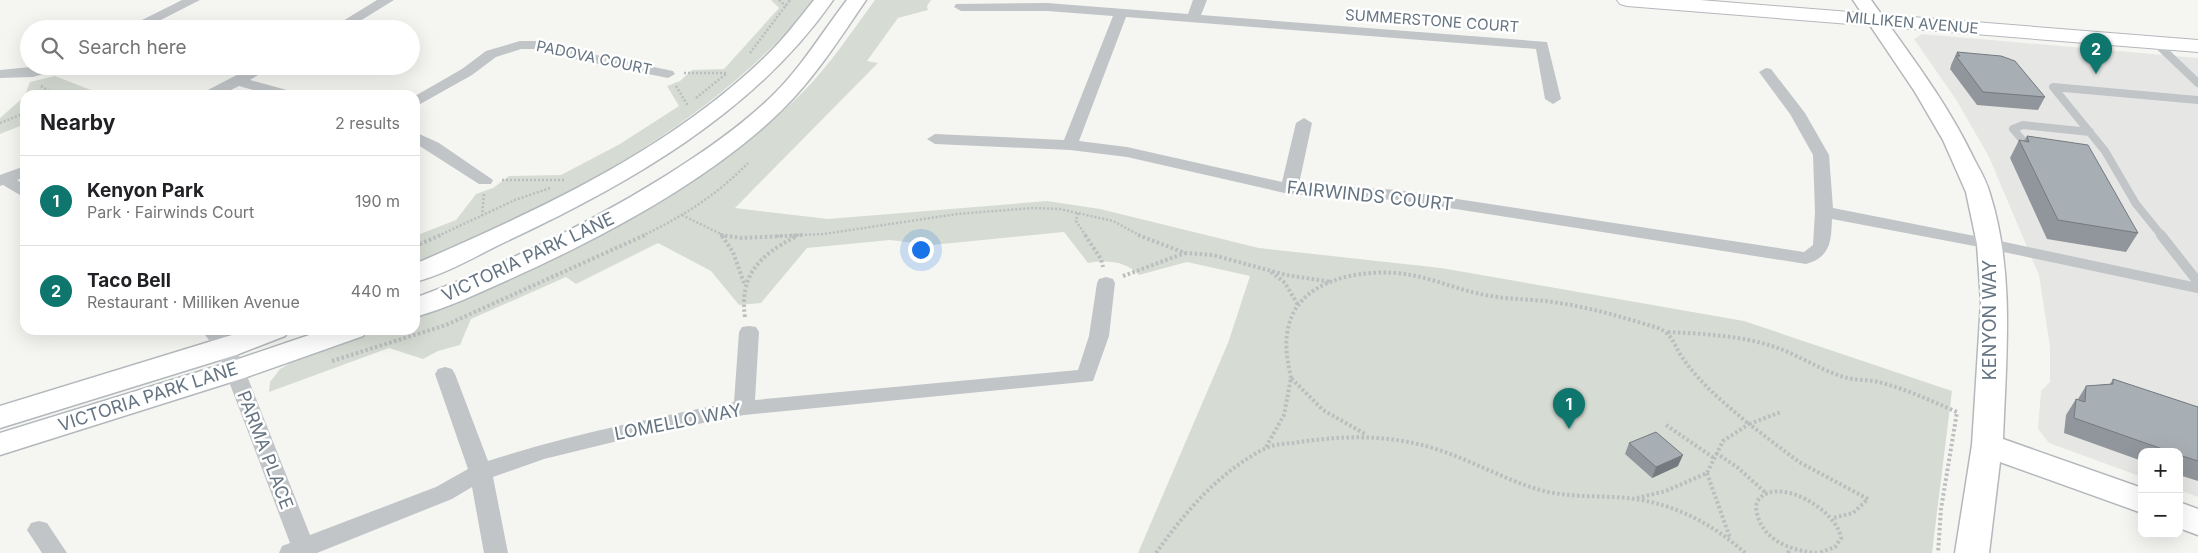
<!DOCTYPE html>
<meta charset="utf-8">
<style>
:root{--surface:#fff;--page:#f6f6f6;--text:#202124;--muted:#757577;--line:#e0e0e0;--accent:#0f766e}
body{margin:0;font-family:Inter,sans-serif;background:var(--page);color:var(--text)}
.controls{position:absolute;right:15px;bottom:15px;display:grid;overflow:hidden;border-radius:10px;box-shadow:0 5px 20px #0002}
.controls button{width:45px;height:45px;display:grid;place-items:center;padding:0;border:0;border-bottom:1px solid var(--line);background:var(--surface);color:var(--text);font:25px sans-serif}
.you{position:absolute;left:920px;top:249px;width:18px;height:18px;margin:-12px;border:4px solid #fff;border-radius:50%;background:#1a73e8;box-shadow:0 0 0 8px #1a73e833}
.badge{display:grid;place-items:center;width:32px;height:32px;border-radius:50%;background:var(--accent);color:#fff;font-size:16px;font-weight:700}
.pin{position:absolute;translate:-50% -41px;filter:drop-shadow(0 1px 2px #0008)}
.pin::after{content:'';position:absolute;top:26px;width:18px;height:15px;background:inherit;clip-path:polygon(0 0,100% 0,50% 100%)}
.list{margin:0;padding:0;list-style:none}
h2{display:flex;justify-content:space-between;align-items:center;height:65px;margin:0;padding:0 20px;font-size:21px}
h2 small{font-size:16px;font-weight:400;color:var(--muted)}
.list li{display:grid;grid-template-columns:32px 1fr auto;gap:15px;align-items:center;box-sizing:border-box;height:90px;padding:0 20px;border-top:1px solid var(--line)}
.list b{display:block;font-size:19px;white-space:nowrap}
.list p{margin:0;font-size:16px;white-space:nowrap;color:var(--muted)}
.list em{font-size:16px;font-style:normal;color:var(--muted)}
.icon{flex:none;width:28px;height:28px;fill:none;stroke:currentColor;stroke-width:2;stroke-linecap:round;stroke-linejoin:round}
.map{position:relative;flex:none;width:2198px;height:553px;overflow:hidden}
.search{position:absolute;background:var(--surface);box-shadow:0 5px 20px #0002;left:20px;top:20px;width:400px;height:55px;display:flex;align-items:center;gap:12px;box-sizing:border-box;padding:0 18px;border-radius:28px;color:var(--muted);font-size:19px}
.panel{position:absolute;background:var(--surface);box-shadow:0 5px 20px #0002;left:20px;top:90px;width:400px;height:245px;border-radius:15px}
.map>svg:first-child{display:block}
.built{fill:#e6e7e5}
.green{fill:#d6dcd3}
.lines{fill:none;stroke-linecap:round;stroke-linejoin:round}
.secondary-casing{stroke:#b3b8bc;stroke-width:3}
.primary-casing{stroke:#b4b8bc;stroke-width:2}
.path-far1{stroke:#bbbdbf;stroke-width:2.5;stroke-dasharray:2 2;stroke-linecap:butt}
.path{stroke:#bbbdbf;stroke-width:4;stroke-dasharray:2.5 2.5;stroke-linecap:butt}
.lane-far1{stroke:#c1c5c8;stroke-width:8}
.lane{stroke:#c1c5c8;stroke-width:10}
.street{fill:#c1c5c8;fill-rule:evenodd}
.secondary{fill:#fff;fill-rule:evenodd}
.primary{fill:#fff;fill-rule:evenodd}
.wall{fill:#90969b}
.shaded-wall{fill:#757a7e}
.building{fill:#a7aeb4;stroke:#757a7e}
.labels{text-anchor:middle;stroke-width:5;stroke-linejoin:round;paint-order:stroke}
.far-street-label{font-size:15px;fill:#657482;stroke:#fff}
.street-label{font-size:18px;fill:#657482;stroke:#fff}
</style>
<div class="map">
<svg width="2198" height="553" viewBox="0 0 2198 553">
<rect width="100%" height="100%" fill="#f5f6f2"/>
<!-- built -->
<path class="built" d="M 1922,34 L 2198,58 L 2198,497 L 2179,490 L 2179,452 L 2142,452 L 2142,477 L 2049,443 L 2038,429 L 2041,391 L 2050,382 L 2050,347 L 2039,275 L 1989,157 L 1957,101 L 1914,39 Z"/>
<!-- green -->
<path class="green" d="M 771,0 L 813,0 C 799,16 786,34 770,49 C 671,146 542,210 415,264 L 415,236 L 456,220 L 476,194 L 493,188 L 509,176 L 561,175 L 620,144 L 679,106 L 667,86 L 680,81 L 692,70 L 724,69 L 779,8 Z
M 875,0 L 931,0 L 927,6 L 928,10 L 898,18 L 867,61 L 878,63 L 735,208 L 828,219 L 1047,201 L 1100,209 L 1259,248 L 1441,268 L 1744,321 L 1952,391 L 1932,553 L 1138,553 L 1228,343 L 1250,276 L 1187,262 L 1139,275 C 1125,261 1107,260 1088,263 L 1064,232 L 932,245 L 890,240 L 807,248 L 761,303 L 739,305 L 711,271 L 658,243 L 576,284 L 566,277 L 471,319 L 460,345 L 438,351 L 423,359 L 389,348 L 269,392 L 270,382 L 280,369 L 299,358 L 381,330 L 415,330 L 415,317 C 553,263 696,199 803,92 C 830,65 852,31 875,0 Z
M 55,76 L 96,92 L 114,92 L 120,95 L 25,95 L 30,82 Z
M 25,96 L 25,124 L 0,134 L 0,118 Z"/>
<g class="lines">
<!-- secondary casing -->
<g class="secondary-casing">
<path id="secondary" d="M 814,0 L 833,0 C 755,113 627,185 505,242 C 476,256 446,274 415,282 L 415,264 C 537,211 668,151 765,57 C 783,40 798,20 814,0 Z
M 847,0 L 866,0 C 840,38 814,79 781,111 C 709,181 601,238 510,279 C 479,293 447,308 415,317 L 415,298 C 503,265 587,225 667,175 C 705,151 743,125 775,93 C 803,65 823,31 847,0 Z
M 1853,0 L 1871,0 C 1908,52 1947,102 1974,159 C 1980,170 1987,182 1990,194 C 2015,273 2006,357 2003,439 L 2142,488 L 2142,513 L 2000,462 L 1989,553 L 1955,553 L 1972,445 L 1981,302 L 1977,244 L 1966,192 L 1943,140 L 1915,92 Z
M 248,330 L 289,330 L 285,336 L 236,355 L 0,428 L 0,406 Z
M 324,330 L 367,330 L 363,336 L 244,378 L 0,455 L 0,433 L 224,364 Z
M 2179,502 L 2198,509 L 2198,535 L 2179,528 Z"/>
</g>
<!-- primary casing -->
<g class="primary-casing">
<path id="primary" d="M 1617,0 L 1700,0 L 2198,40 L 2198,52 L 1627,6 L 1620,4 Z"/>
</g>
<!-- path-far1 -->
<path class="path-far1" d="M 779,0 L 786,6
M 750,53 L 790,0
M 684,73 L 728,73
M 41,86 L 55,95
M 676,86 L 688,106
M 696,98 L 726,74
M 0,123 L 25,113
M 502,180 L 566,180
M 1078,213 L 1076,221 L 1086,236
M 682,215 L 725,236
M 482,216 L 484,194
M 438,236 L 515,200 L 550,188
M 642,236 C 682,217 717,195 748,163
M 777,236 L 824,234 L 957,214 L 1033,208 L 1060,209 L 1113,221 L 1141,236"/>
<!-- path -->
<path class="path" d="M 720,235 L 742,238 L 803,235
M 1085,235 L 1101,259 L 1103,267
M 1138,235 L 1185,253 L 1213,255 L 1286,275 L 1332,282
M 722,236 L 733,252 L 744,283
M 415,246 L 441,235
M 1271,272 L 1285,283 L 1298,305
M 1123,276 L 1185,253
M 745,317 C 739,275 760,255 795,237
M 1668,332 C 1708,334 1751,336 1788,352 C 1808,361 1824,371 1844,377 C 1856,381 1870,379 1882,383 C 1908,390 1932,401 1957,412 L 1941,509 L 1938,553
M 332,361 L 446,325 L 645,235
M 1291,378 C 1288,362 1284,346 1288,329 C 1297,277 1368,267 1411,275 C 1438,280 1464,292 1491,296 C 1514,300 1537,299 1559,303 C 1593,308 1625,318 1658,328 C 1671,333 1673,342 1680,354 C 1698,382 1724,403 1749,424 L 1781,412
M 1666,425 L 1714,458
M 1266,447 L 1284,415 L 1291,378 L 1323,410 L 1365,434
M 1716,453 L 1737,467 L 1767,494
M 1707,473 L 1730,538
M 1637,498 L 1666,491 L 1707,473 L 1723,441 L 1749,424 L 1799,462 L 1868,499 L 1853,513 L 1833,518
M 1156,553 C 1185,512 1218,473 1264,449 C 1273,444 1283,444 1293,443 C 1342,435 1391,434 1439,450 C 1476,462 1510,483 1548,492 C 1577,498 1606,495 1635,499 C 1677,505 1714,525 1745,553
M 1788,553 L 1790,548
M 1817,553 C 1793,551 1766,542 1758,517 C 1756,511 1755,504 1759,499 C 1779,476 1837,510 1841,538 L 1835,547 L 1819,553"/>
<!-- lane-far1 -->
<path class="lane-far1" d="M 2156,43 L 2198,83
M 2033,146 L 2026,144 L 2013,129 L 2023,125 L 2090,132
M 2162,236 L 2136,204 L 2105,151 L 2053,87 L 2198,100"/>
<!-- lane -->
<path class="lane" d="M 2161,235 L 2198,282
M 1990,244 L 2198,288"/>
<!-- street -->
<path class="street" d="M 182,0 L 200,0 L 143,29 L 124,29 Z
M 377,0 L 394,0 L 347,29 L 330,29 Z
M 1193,0 L 1207,0 L 1201,15 L 1547,42 L 1561,99 L 1553,104 L 1545,99 L 1536,49 L 1126,17 L 1079,141 L 1127,147 L 1282,182 L 1296,123 L 1304,118 L 1312,123 L 1299,184 L 1398,190 L 1804,252 L 1813,245 L 1815,212 L 1813,155 L 1790,114 L 1759,72 L 1766,68 L 1771,69 L 1805,113 L 1829,155 L 1833,208 L 1990,239 L 1996,240 L 1999,244 L 1996,248 L 1990,249 L 1832,219 C 1831,241 1831,257 1806,264 L 1398,200 L 1289,194 L 1127,157 L 1070,150 L 935,144 L 927,139 L 935,134 L 1064,140 L 1113,16 L 1047,11 L 961,11 L 954,7 L 956,4 L 1047,3 L 1188,14 Z
M 520,41 L 544,41 L 577,51 L 673,71 L 675,74 L 668,78 L 574,59 L 543,49 L 521,49 L 496,57 L 472,75 L 415,107 L 415,96 L 462,69 L 486,51 Z
M 40,66 L 63,66 L 61,69 L 33,77 L 0,78 L 0,70 Z
M 254,66 L 273,66 L 250,80 L 294,92 L 297,95 L 272,95 L 239,86 L 221,95 L 201,95 L 204,92 Z
M 415,132 L 439,143 L 493,180 L 491,184 L 479,184 L 415,143 Z
M 25,166 L 25,177 L 17,180 L 25,185 L 25,198 L 3,185 L 0,186 L 0,175 Z
M 1106,277 L 1113,279 L 1115,283 L 1109,336 L 1093,381 L 744,415 L 642,435 L 544,459 L 493,477 L 508,553 L 484,553 L 472,487 L 452,499 L 317,553 L 279,553 L 282,546 L 290,543 L 217,350 L 201,330 L 222,330 L 236,348 L 310,535 L 436,487 L 468,469 L 435,374 L 438,369 L 445,367 L 452,369 L 455,374 L 488,461 C 569,435 651,418 734,402 L 739,332 L 742,327 L 749,326 L 756,327 L 759,332 L 755,400 L 1078,370 L 1089,336 L 1097,283 L 1099,279 Z
M 39,521 L 47,523 L 67,553 L 42,553 L 27,530 L 31,523 Z"/>
<!-- secondary -->
<use href="#secondary" class="secondary"/>
<!-- primary -->
<use href="#primary" class="primary"/>
</g>
<!-- wall -->
<path class="wall" d="M 1957,52 L 2045,97 L 2038,110 L 1977,105 L 1950,69 L 1951,66 L 1951,65 Z
M 2027,136 L 2138,233 L 2126,252 L 2047,239 L 2010,158 L 2019,140 L 2024,141 Z
M 2113,379 L 2198,407 L 2198,481 L 2179,475 L 2179,452 L 2142,452 L 2142,461 L 2064,433 L 2066,415 L 2076,399 L 2078,399 L 2086,386 L 2110,384 Z
M 1629,443 L 1678,466 L 1652,478 L 1625,454 Z"/>
<!-- shaded-wall -->
<path class="shaded-wall" d="M 1683,455 L 1678,466 L 1652,478 L 1656,467 Z"/>
<!-- building -->
<path class="building" d="M 1957,52 L 2001,56 L 2015,61 L 2045,97 L 1983,92 L 1956,56 L 1960,56 Z
M 2027,136 L 2088,145 L 2138,233 L 2058,220 L 2019,140 L 2029,142 Z
M 2113,379 L 2198,407 L 2198,461 L 2179,455 L 2179,452 L 2171,452 L 2074,418 L 2076,399 L 2085,402 L 2086,386 L 2113,384 Z
M 1656,432 L 1683,455 L 1656,467 L 1629,443 Z"/>
<g class="labels">
<!-- far-street labels -->
<g class="far-street-label">
<text transform="translate(1432 21) rotate(4)" y="5">SUMMERSTONE COURT</text>
<text transform="translate(1912 23) rotate(5)" y="5">MILLIKEN AVENUE</text>
<text transform="translate(594 58) rotate(12)" y="5">PADOVA COURT</text>
</g>
<!-- street labels -->
<g class="street-label">
<text transform="translate(1370 196) rotate(6)" y="6">FAIRWINDS COURT</text>
<text transform="translate(528 257) rotate(-25)" y="6">VICTORIA PARK LANE</text>
<text transform="translate(1990 320) rotate(-90)" y="6">KENYON WAY</text>
<text transform="translate(148 397) rotate(-18)" y="6">VICTORIA PARK LANE</text>
<text transform="translate(678 422) rotate(-11)" y="6">LOMELLO WAY</text>
<text transform="translate(265 450) rotate(69)" y="6">PARMA PLACE</text>
</g>
</g>
</svg>
<div class="controls">
<button>+</button>
<button>−</button>
</div>
<div class="you"></div>
<div class="pin badge" style="left:1569px;top:429px">1</div>
<div class="pin badge" style="left:2096px;top:74px">2</div>
<div class="search"><svg class="icon" aria-label="search" viewBox="0 0 24 24"><circle cx="10" cy="10" r="6"/><path d="M15 15l6 6"/></svg>Search here</div>
<section class="panel">
<h2>Nearby<small>2 results</small></h2>
<ul class="list">
<li><span class="badge">1</span><div><b>Kenyon Park</b><p>Park · Fairwinds Court</p></div><em>190 m</em></li>
<li><span class="badge">2</span><div><b>Taco Bell</b><p>Restaurant · Milliken Avenue</p></div><em>440 m</em></li>
</ul>
</section>
</div>
